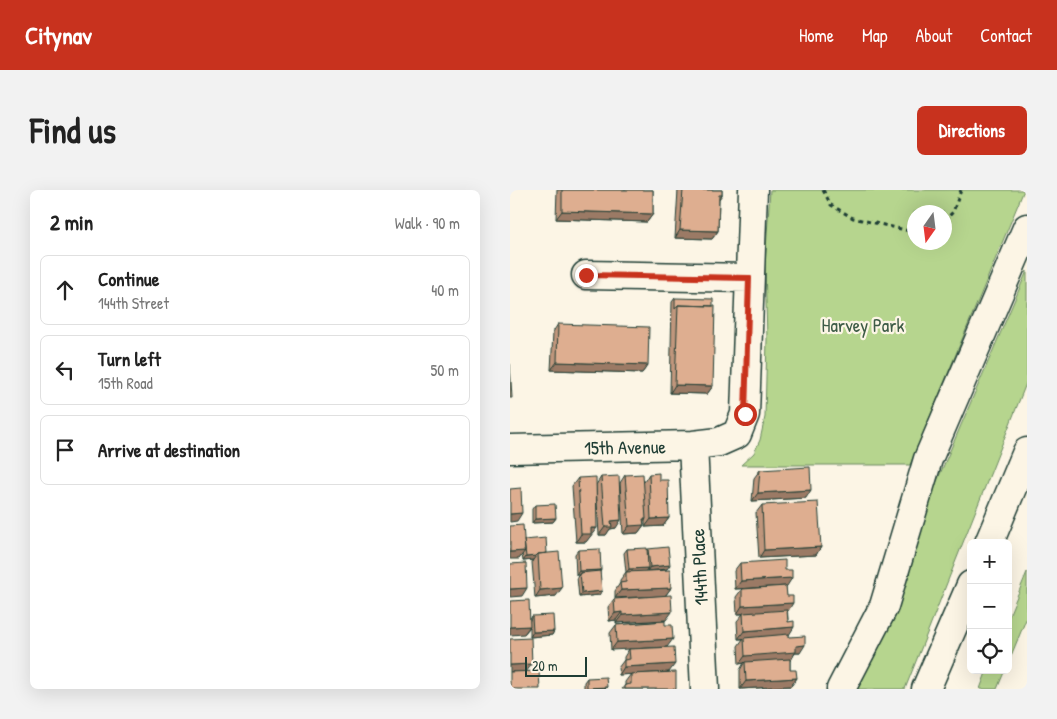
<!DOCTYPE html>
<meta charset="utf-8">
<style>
:root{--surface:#fff;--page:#f2f2f2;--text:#222;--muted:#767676;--line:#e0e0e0;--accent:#c8321e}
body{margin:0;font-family:"Patrick Hand",sans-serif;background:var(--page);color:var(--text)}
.controls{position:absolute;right:15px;bottom:15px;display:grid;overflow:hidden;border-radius:8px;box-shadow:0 5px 20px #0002}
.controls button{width:45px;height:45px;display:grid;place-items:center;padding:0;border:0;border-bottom:1px solid var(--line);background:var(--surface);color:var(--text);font:25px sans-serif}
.compass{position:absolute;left:397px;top:15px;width:45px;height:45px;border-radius:50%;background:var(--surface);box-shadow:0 5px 20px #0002;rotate:194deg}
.scale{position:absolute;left:15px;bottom:12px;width:62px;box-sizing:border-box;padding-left:5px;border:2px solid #1f3d34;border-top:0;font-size:14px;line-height:18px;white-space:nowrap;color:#1f3d34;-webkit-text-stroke:4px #fcf5e5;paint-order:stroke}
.stop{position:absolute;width:15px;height:15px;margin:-11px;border:4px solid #c8321e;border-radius:50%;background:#fff}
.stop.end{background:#c8321e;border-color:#fff;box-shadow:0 1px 5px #0008}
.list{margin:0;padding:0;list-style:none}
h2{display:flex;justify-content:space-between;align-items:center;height:65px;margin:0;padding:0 20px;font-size:21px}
h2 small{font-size:16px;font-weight:400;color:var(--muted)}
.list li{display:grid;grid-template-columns:32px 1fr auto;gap:15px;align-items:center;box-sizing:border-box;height:70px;margin:0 10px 10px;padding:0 10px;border:1px solid var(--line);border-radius:8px}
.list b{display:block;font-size:19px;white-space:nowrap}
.list p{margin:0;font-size:16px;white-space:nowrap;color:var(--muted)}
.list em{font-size:16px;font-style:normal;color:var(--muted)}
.icon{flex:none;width:28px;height:28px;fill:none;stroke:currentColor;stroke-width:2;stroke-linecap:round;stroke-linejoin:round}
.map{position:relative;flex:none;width:517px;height:499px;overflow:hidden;border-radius:8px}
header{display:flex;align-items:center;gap:30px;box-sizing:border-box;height:70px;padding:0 25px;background:var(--accent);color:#fff}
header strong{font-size:24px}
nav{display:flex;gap:28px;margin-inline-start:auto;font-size:18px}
.intro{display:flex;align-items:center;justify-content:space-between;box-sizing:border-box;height:120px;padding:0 30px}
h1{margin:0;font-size:35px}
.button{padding:12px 22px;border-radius:8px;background:var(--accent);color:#fff;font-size:18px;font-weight:700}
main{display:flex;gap:30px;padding:0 30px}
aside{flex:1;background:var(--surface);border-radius:8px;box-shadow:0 5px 20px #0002}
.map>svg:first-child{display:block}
.green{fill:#b6d58e;stroke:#6a8961;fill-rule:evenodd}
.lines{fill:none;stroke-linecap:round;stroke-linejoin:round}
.minor-casing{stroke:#1f3d34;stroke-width:31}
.major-casing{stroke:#1f3d34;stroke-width:31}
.highway-casing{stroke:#1f3d34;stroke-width:31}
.path{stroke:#1f3d34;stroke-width:3;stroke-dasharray:4 4;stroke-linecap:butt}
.minor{stroke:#fcf5e5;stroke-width:28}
.major{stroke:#fcf5e5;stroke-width:28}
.highway{stroke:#fcf5e5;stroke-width:28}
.wall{fill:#bf967c;stroke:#1f3d34}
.shaded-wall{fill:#9b7a65;stroke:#1f3d34}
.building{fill:#deae90;stroke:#1f3d34}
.route{stroke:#c8321e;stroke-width:6}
.labels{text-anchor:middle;stroke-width:4.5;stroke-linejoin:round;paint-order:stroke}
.park-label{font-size:19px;fill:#3d5b46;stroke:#fcf5e5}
.street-label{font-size:19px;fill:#1f3d34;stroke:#fcf5e5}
</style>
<header>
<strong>Citynav</strong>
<nav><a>Home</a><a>Map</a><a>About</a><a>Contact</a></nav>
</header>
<div class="intro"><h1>Find us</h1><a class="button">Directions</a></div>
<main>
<aside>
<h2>2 min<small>Walk · 90 m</small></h2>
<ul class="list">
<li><svg class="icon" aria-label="ahead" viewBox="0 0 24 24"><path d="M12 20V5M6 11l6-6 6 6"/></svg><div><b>Continue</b><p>144th Street</p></div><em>40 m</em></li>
<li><svg class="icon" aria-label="left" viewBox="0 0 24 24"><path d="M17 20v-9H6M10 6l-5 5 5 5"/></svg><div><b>Turn left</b><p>15th Road</p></div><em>50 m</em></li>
<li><svg class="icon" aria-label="arrive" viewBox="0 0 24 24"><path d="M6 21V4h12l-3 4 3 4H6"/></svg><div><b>Arrive at destination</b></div></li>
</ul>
</aside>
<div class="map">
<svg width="517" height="499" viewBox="0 0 517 499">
<rect width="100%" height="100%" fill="#fcf5e5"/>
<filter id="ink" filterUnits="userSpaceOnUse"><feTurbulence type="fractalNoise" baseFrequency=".02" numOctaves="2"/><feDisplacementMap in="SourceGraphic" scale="10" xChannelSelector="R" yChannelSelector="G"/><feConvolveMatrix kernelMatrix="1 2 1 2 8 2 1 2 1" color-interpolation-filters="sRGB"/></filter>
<g filter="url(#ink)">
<!-- green -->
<path class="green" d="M 260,0 L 514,0 L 400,275 L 231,275 L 244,263 L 250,250 L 255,227 L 257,149 L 255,75 ZM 404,22 L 434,22 L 434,52 L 404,52 Z
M 517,81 L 517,191 L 395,499 L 338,499 Z
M 517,382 L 517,427 L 498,473 L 498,428 Z
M 477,480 L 495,480 L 487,499 L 470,499 Z"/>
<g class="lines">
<!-- minor casing -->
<g class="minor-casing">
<path id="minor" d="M 76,85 L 239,88
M 183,255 L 195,499
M 0,259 L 183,255 L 209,252 L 227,244 L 235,224 L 243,0"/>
</g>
<!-- major casing -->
<g class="major-casing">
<path id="major" d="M 331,499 L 374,416 L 418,269 L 517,38"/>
</g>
<!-- highway casing -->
<g class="highway-casing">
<path id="highway" d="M 479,353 L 517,262
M 416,499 L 461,395"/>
</g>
<!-- path -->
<path class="path" d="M 313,0 L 321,15 L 343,28 L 404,42
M 434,31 L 443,22 L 451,0"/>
<!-- minor -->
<use href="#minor" class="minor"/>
<!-- major -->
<use href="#major" class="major"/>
<!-- highway -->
<use href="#highway" class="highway"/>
</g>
<!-- wall -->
<path class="wall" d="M 47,0 L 143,0 L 143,24 L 137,32 L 46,29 Z
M 168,0 L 212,0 L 212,5 L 209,9 L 208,41 L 202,49 L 165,48 Z
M 165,108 L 203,196 L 197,204 L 160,203 L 162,112 Z
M 48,134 L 138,175 L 132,183 L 41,180 L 43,142 Z
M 250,280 L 296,308 L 242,311 L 244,288 Z
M 139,284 L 149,290 L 159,328 L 153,336 L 135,337 L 135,330 L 133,333 L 134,335 L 128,343 L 113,344 L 110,293 L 115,285 L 134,292 Z
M 91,287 L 106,338 L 100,339 L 96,345 L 89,345 L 86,295 Z
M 68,288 L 81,346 L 80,346 L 76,352 L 66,352 L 62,296 Z
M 25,315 L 46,328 L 43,332 L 22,333 L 22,319 Z
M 252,315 L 311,357 L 306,365 L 249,368 L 246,323 Z
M 14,350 L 37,363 L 46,406 L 25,408 L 22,372 L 23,370 L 13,371 L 12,364 L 9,369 Z
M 117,359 L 137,361 L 138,359 L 157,379 L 137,381 L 137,379 L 135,381 L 161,398 L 155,406 L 105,408 L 105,401 L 110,393 L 110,390 L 116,382 L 114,363 Z
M 68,360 L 91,380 L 90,382 L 89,405 L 69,407 L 67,387 L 69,385 L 66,385 L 65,364 Z
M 230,373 L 277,396 L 276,396 L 279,447 L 290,463 L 285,463 L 281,470 L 280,470 L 280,480 L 287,488 L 281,496 L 230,499 L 230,480 L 234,473 L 229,474 L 228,456 L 233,449 L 228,449 L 227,431 L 233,424 L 227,424 L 226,407 L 232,399 L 249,398 L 225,399 L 224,381 Z
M 104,409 L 156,430 L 106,433 L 106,430 L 99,431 L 98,417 Z
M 22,426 L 44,441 L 42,445 L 20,447 L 20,437 L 14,444 L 20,430 Z
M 155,431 L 101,460 L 100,443 L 106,435 Z
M 119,459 L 159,482 L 122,484 L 166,499 L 112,499 L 115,495 L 115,492 L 121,484 L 109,485 L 108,478 L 114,470 L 114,467 Z
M 77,488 L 95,499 L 74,499 L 74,492 Z"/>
<!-- shaded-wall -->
<path class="shaded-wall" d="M 52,21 L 143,24 L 137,32 L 46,29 Z
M 170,40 L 208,41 L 202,49 L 165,48 Z
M 47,172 L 138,175 L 132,183 L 41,180 Z
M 165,195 L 203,196 L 197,204 L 160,203 Z
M 301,300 L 296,308 L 242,311 L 248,303 Z
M 12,323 L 7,331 L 0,332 L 0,324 Z
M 46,328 L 43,332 L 22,333 L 25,329 Z
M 159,328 L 153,336 L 135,337 L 141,329 Z
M 133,329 L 136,329 L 132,335 L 134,335 L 128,343 L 113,344 L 119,336 Z
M 111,330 L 106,338 L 100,339 L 96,345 L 89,345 L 95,337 L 101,331 Z
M 81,338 L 87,338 L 76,352 L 66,352 L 71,344 Z
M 311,357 L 306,365 L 249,368 L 254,360 Z
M 15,361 L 9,369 L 0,369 L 0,362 Z
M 26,366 L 23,370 L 13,371 L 16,367 Z
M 160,375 L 157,379 L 137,381 L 140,377 Z
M 138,378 L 135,382 L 116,383 L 119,379 Z
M 91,380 L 88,384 L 70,383 L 69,385 L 66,385 L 69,381 Z
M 282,388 L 277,396 L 225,399 L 231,391 Z
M 17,398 L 12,406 L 0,407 L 0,399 Z
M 52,398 L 46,406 L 25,408 L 30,400 Z
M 161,398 L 155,406 L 105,408 L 111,400 Z
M 92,401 L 89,405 L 69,407 L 72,403 Z
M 283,413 L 278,421 L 227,424 L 232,416 Z
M 112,422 L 106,430 L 99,431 L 105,423 Z
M 162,422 L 156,430 L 106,433 L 112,425 Z
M 20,436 L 14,444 L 0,445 L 0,437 Z
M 284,437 L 279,445 L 228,449 L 234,441 Z
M 44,441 L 42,445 L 20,447 L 23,442 Z
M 163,449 L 157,457 L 101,460 L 107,452 Z
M 295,455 L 290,463 L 285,463 L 281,470 L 235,473 L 235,472 L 234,473 L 229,474 L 235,466 L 286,456 Z
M 22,474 L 16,482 L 0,482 L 0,475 Z
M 165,474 L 159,482 L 109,485 L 114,477 Z
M 287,488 L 281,496 L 230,499 L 236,491 Z
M 97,497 L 95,499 L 77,499 L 77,498 Z"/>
<!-- building -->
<path class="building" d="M 52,0 L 143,0 L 143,24 L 52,21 Z
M 173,0 L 212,0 L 212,5 L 209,5 L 208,41 L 170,40 Z
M 165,108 L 203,109 L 203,116 L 168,115 L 165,119 Z
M 168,115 L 205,116 L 203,196 L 165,195 Z
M 48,134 L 139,137 L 138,175 L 47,172 Z
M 0,174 L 2,208 L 0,208 Z
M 300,277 L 301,300 L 248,303 L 250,280 Z
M 149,283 L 149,290 L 158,290 L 159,328 L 141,329 L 139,284 Z
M 133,284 L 136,329 L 133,329 L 134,335 L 119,336 L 115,285 Z
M 109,286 L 111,330 L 101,331 L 102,337 L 95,337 L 91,287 Z
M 86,287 L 87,338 L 81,338 L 81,344 L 71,344 L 68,288 Z
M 11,298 L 12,323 L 0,324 L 0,299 Z
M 308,312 L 311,357 L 254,360 L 252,315 Z
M 45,314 L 46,328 L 25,329 L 25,315 Z
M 13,335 L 15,361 L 0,362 L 0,336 Z
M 36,348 L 37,363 L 28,364 L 26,366 L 16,367 L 14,350 Z
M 158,357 L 160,375 L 140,377 L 138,359 Z
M 137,358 L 138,378 L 119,379 L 117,359 Z
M 90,359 L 91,380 L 69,381 L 68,360 Z
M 49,362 L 52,398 L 30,400 L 28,364 Z
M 275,370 L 275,380 L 282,380 L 282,388 L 231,391 L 230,373 Z
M 16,373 L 17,398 L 0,399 L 0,374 Z
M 160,380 L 161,398 L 111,400 L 110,393 L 116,392 L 116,382 Z
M 90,381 L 92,401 L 72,403 L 70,383 Z
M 276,396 L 277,406 L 283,406 L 283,413 L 232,416 L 232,399 Z
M 161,405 L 162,422 L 112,425 L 112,422 L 105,423 L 104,409 Z
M 19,410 L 20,436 L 0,437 L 0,411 Z
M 277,420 L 278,432 L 284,431 L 284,437 L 234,441 L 233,423 Z
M 43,425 L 44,441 L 23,442 L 22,426 Z
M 155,431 L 155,435 L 162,435 L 163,449 L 107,452 L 106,435 Z
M 279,444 L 279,447 L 295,446 L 295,455 L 286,456 L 286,462 L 235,466 L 234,448 Z
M 21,448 L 22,474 L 0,475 L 0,449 Z
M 164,457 L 165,474 L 114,477 L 114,470 L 120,469 L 119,459 Z
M 280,469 L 280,480 L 286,480 L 287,488 L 236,491 L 235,472 Z
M 29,481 L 30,499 L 0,499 L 0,482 Z
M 166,482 L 166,499 L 115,499 L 115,495 L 121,494 L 121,484 Z
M 96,487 L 97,497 L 77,498 L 77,488 Z"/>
</g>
<g class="lines" filter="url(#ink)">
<!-- route -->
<path class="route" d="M 76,85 L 239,88 L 235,224"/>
</g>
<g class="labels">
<!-- park labels -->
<g class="park-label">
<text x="353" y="142">Harvey Park</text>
</g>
<!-- street labels -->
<g class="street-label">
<text transform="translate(115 257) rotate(-1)" y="7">15th Avenue</text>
<text transform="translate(189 377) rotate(-93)" y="7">144th Place</text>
</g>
</g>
</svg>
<div class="controls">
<button>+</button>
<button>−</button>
<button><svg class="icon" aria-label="locate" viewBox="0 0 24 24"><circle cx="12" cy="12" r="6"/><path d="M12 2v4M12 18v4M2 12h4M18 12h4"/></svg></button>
</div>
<svg class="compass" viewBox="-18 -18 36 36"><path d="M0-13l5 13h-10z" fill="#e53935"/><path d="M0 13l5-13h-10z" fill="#767676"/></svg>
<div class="scale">20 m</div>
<div class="stop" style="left:235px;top:224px"></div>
<div class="stop end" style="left:76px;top:85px"></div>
</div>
</main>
